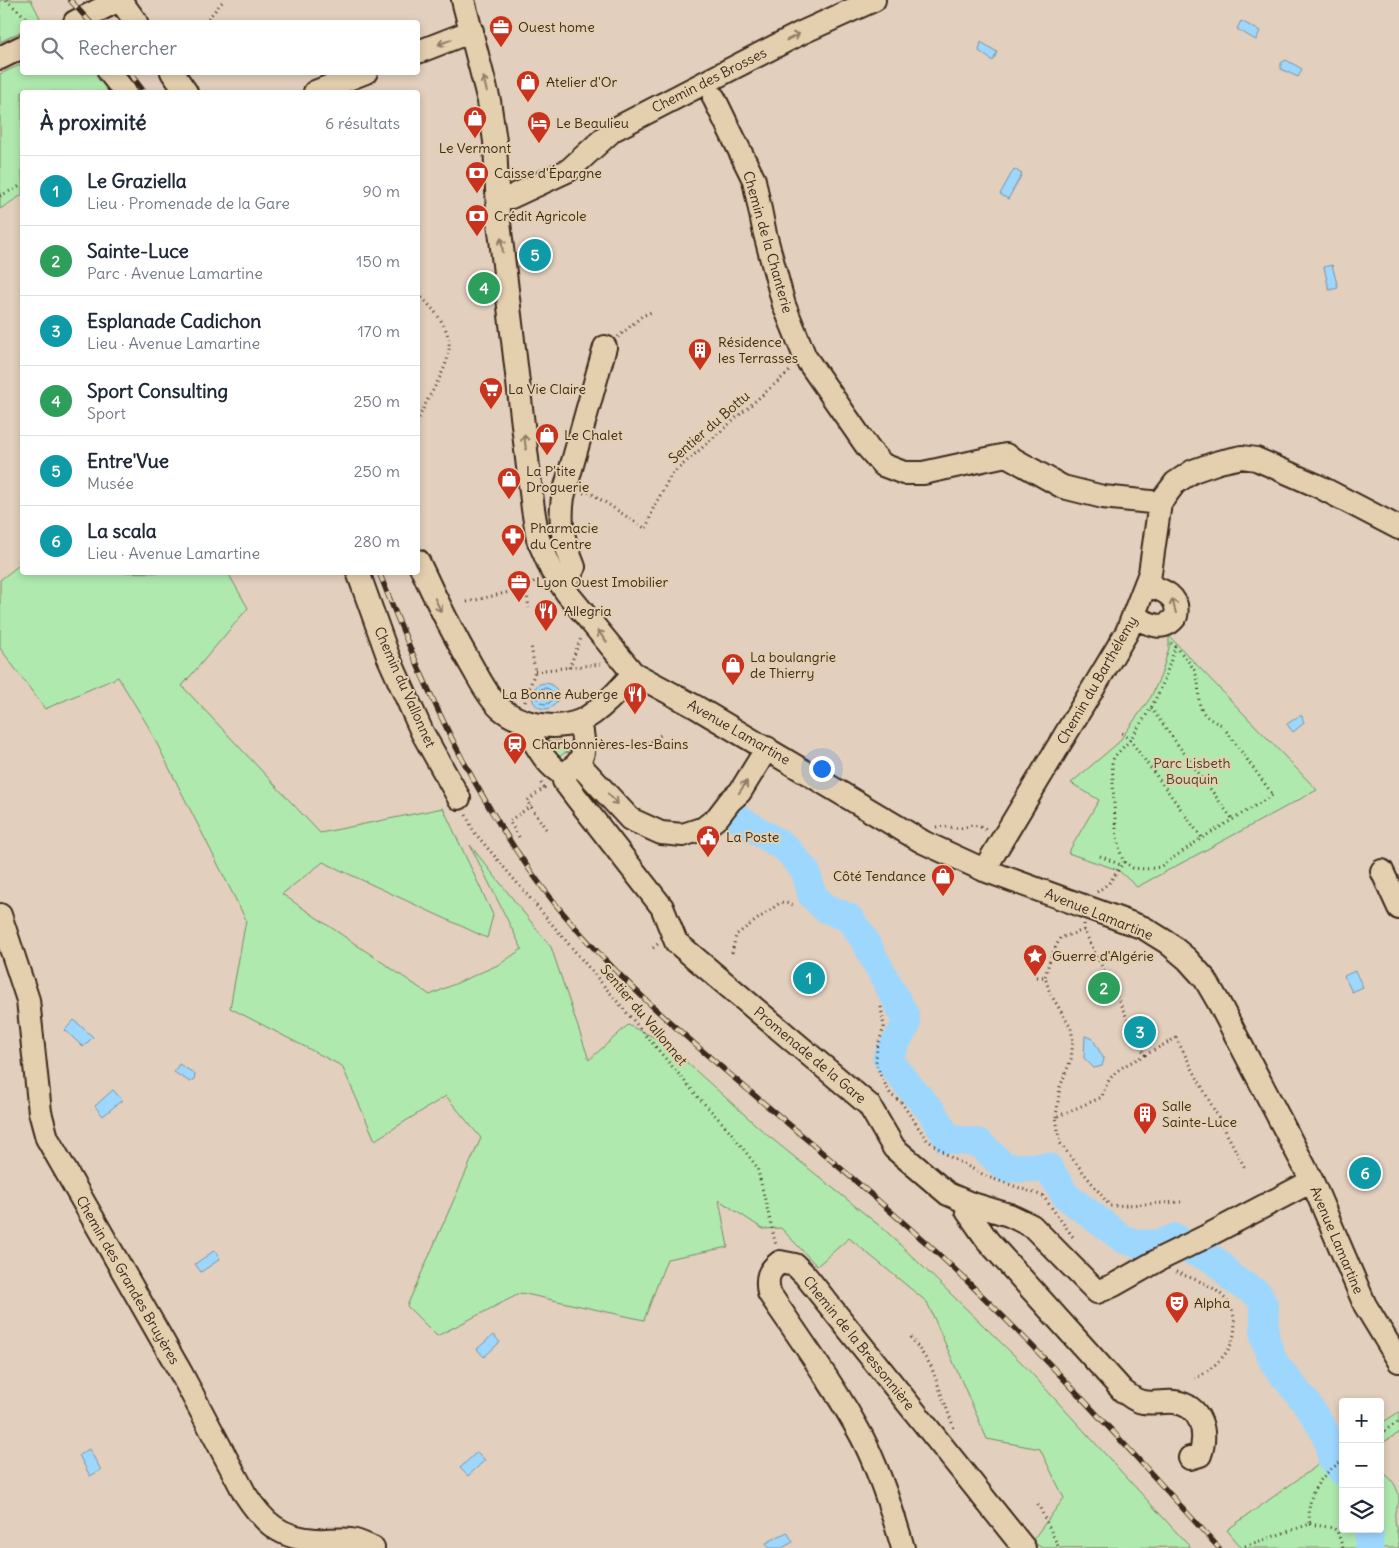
<!DOCTYPE html>
<html lang="fr">
<meta charset="utf-8">
<style>
:root{--surface:#fff;--page:#f2f2f3;--text:#1f2937;--muted:#747a83;--line:#e0e1e3;--accent:#b45309}
body{margin:0;font-family:Delius,sans-serif;background:var(--page);color:var(--text)}
.controls{position:absolute;right:15px;bottom:15px;display:grid;overflow:hidden;border-radius:5px;box-shadow:0 2px 8px #0003}
.controls button{width:45px;height:45px;display:grid;place-items:center;padding:0;border:0;border-bottom:1px solid var(--line);background:var(--surface);color:var(--text);font:25px sans-serif}
.you{position:absolute;left:821px;top:768px;width:18px;height:18px;margin:-12px;border:4px solid #fff;border-radius:50%;background:#1a73e8;box-shadow:0 0 0 8px #1a73e833}
.badge{display:grid;place-items:center;width:32px;height:32px;border-radius:50%;background:var(--accent);color:#fff;font-size:16px;font-weight:700}
.pin{position:absolute;translate:-50% -50%;border:2px solid #fff;box-shadow:0 1px 5px #0006}
.list{margin:0;padding:0;list-style:none}
h2{display:flex;justify-content:space-between;align-items:center;height:65px;margin:0;padding:0 20px;font-size:21px}
h2 small{font-size:16px;font-weight:400;color:var(--muted)}
.list li{display:grid;grid-template-columns:32px 1fr auto;gap:15px;align-items:center;box-sizing:border-box;height:70px;padding:0 20px;border-top:1px solid var(--line)}
.list b{display:block;font-size:19px;white-space:nowrap}
.list p{margin:0;font-size:16px;white-space:nowrap;color:var(--muted)}
.list em{font-size:16px;font-style:normal;color:var(--muted)}
.icon{flex:none;width:28px;height:28px;fill:none;stroke:currentColor;stroke-width:2;stroke-linecap:round;stroke-linejoin:round}
.map{position:relative;flex:none;width:1399px;height:1548px;overflow:hidden}
.search{position:absolute;background:var(--surface);box-shadow:0 2px 8px #0003;left:20px;top:20px;width:400px;height:55px;display:flex;align-items:center;gap:12px;box-sizing:border-box;padding:0 18px;border-radius:5px;color:var(--muted);font-size:19px}
.panel{position:absolute;background:var(--surface);box-shadow:0 2px 8px #0003;left:20px;top:90px;width:400px;height:485px;border-radius:5px}
.map>svg:first-child{display:block}
.green{fill:#afe9ae;stroke:#758a66}
.water{fill:#9ed7fe;stroke:#7692a4}
.lines{fill:none;stroke-linecap:round;stroke-linejoin:round}
.shore{stroke:#636f78;stroke-width:1}
.river{stroke:#9ed7fe;stroke-width:29}
.minor-casing{stroke:#3b2a1e;stroke-width:26}
.path{stroke:#3b2a1e;stroke-width:3;stroke-dasharray:1 4;stroke-linecap:butt}
.minor{stroke:#e4cfae;stroke-width:22}
.rail-casing{stroke:#3b2a1e;stroke-width:5.5}
.rail{stroke:#e4cfae;stroke-width:4;stroke-dasharray:11;stroke-linecap:butt}
.minor-bridge-casing{stroke:#3b2a1e;stroke-width:26;stroke-linecap:butt}
.minor-bridge{stroke:#e4cfae;stroke-width:22}
.oneway{stroke:#907c66}
.labels{text-anchor:middle;stroke-width:4;stroke-linejoin:round;paint-order:stroke}
.poi-label{font-size:14px;fill:#3b2a1e;stroke:#e4cfae;text-anchor:start}
.street-label{font-size:14px;fill:#3b2a1e;stroke:#e4cfae}
.park-label{font-size:14px;fill:#473d2c;stroke:#e4cfae}
</style>
<div class="map">
<svg width="1399" height="1548" viewBox="0 0 1399 1548">
<rect width="100%" height="100%" fill="#e2cfbd"/>
<filter id="ink" filterUnits="userSpaceOnUse"><feTurbulence type="fractalNoise" baseFrequency=".02" numOctaves="2"/><feDisplacementMap in="SourceGraphic" scale="10" xChannelSelector="R" yChannelSelector="G"/><feConvolveMatrix kernelMatrix="1 2 1 2 8 2 1 2 1" color-interpolation-filters="sRGB"/></filter>
<g filter="url(#ink)">
<!-- green -->
<path class="green" d="M 0,0 L 31,0 L 42,22 L 22,22 L 22,31 L 0,42 Z
M 22,64 L 22,72 L 99,73 L 113,92 L 22,92 L 22,195 L 0,209 L 0,74 Z
M 22,563 L 22,572 L 228,573 L 248,608 L 182,686 L 320,833 L 443,808 L 493,915 L 487,938 L 323,862 L 282,894 L 430,995 L 500,964 L 522,949 L 470,845 L 551,947 L 589,1060 L 628,1025 L 664,1042 L 766,1134 L 886,1231 L 1022,1363 L 1190,1547 L 1042,1548 L 1032,1541 L 1064,1498 L 1040,1449 L 987,1439 L 927,1302 L 849,1238 L 817,1266 L 781,1228 L 763,1229 L 719,1200 L 728,1247 L 667,1259 L 644,1320 L 521,1293 L 437,1336 L 407,1306 L 481,1138 L 446,1096 L 375,1140 L 342,1066 L 230,1008 L 246,920 L 148,726 L 118,677 L 45,709 L 0,648 L 0,580 Z
M 1169,636 L 1317,790 L 1137,887 L 1118,870 L 1068,853 L 1099,800 L 1071,783 L 1118,743 L 1151,697 L 1161,675 L 1169,648 Z
M 562,741 L 563,745 L 578,744 L 577,751 L 564,753 L 556,760 L 544,742 Z
M 1399,1412 L 1399,1433 L 1380,1444 L 1380,1424 Z
M 1343,1447 L 1343,1529 L 1380,1529 L 1380,1472 C 1391,1475 1399,1489 1399,1500 C 1399,1505 1396,1508 1395,1512 C 1394,1524 1399,1536 1399,1548 L 1242,1548 L 1227,1530 Z"/>
<!-- water -->
<path class="water" d="M 1241,21 L 1260,31 L 1256,40 L 1237,29 Z
M 981,42 L 997,52 L 993,61 L 979,51 Z
M 1286,60 L 1302,69 L 1298,77 L 1281,69 L 1281,63 Z
M 1014,169 L 1022,174 L 1008,199 L 1000,194 Z
M 1332,265 L 1338,288 L 1329,290 L 1324,267 Z
M532 696a13 13 0 1 1 26 0a13 13 0 1 1-26 0Z
M 1299,716 L 1302,716 L 1304,723 L 1293,732 L 1287,724 Z
M 1355,971 L 1363,987 L 1352,992 L 1344,976 Z
M 74,1020 L 93,1037 L 83,1047 L 65,1030 Z
M 1085,1036 L 1092,1038 L 1104,1059 L 1102,1066 L 1094,1068 L 1084,1058 Z
M 179,1064 L 195,1074 L 194,1080 L 190,1082 L 174,1072 Z
M 113,1090 L 122,1100 L 103,1116 L 95,1106 Z
M 215,1250 L 220,1259 L 201,1272 L 195,1264 Z
M 493,1335 L 500,1342 L 484,1357 L 477,1349 Z
M 89,1449 L 101,1470 L 90,1476 L 79,1455 Z
M 477,1452 L 485,1460 L 468,1476 L 460,1468 Z
M 787,1532 L 793,1542 L 782,1548 L 769,1548 L 766,1543 Z"/>
<g class="lines">
<!-- shore -->
<path class="shore" d="M537 696a8 8 0 1 1 16 0a8 8 0 1 1-16 0Z"/>
<!-- river -->
<path class="river" d="M 727,812 L 786,848 L 806,872 L 812,895 L 825,908 L 849,918 L 862,936 L 905,1016 L 906,1025 L 887,1058 L 907,1084 L 932,1112 L 948,1139 L 979,1143 L 1006,1168 L 1048,1167 L 1066,1196 L 1123,1239 L 1139,1244 L 1160,1244 L 1175,1238 L 1189,1250 L 1209,1257 L 1222,1266 L 1233,1279 L 1258,1294 L 1264,1306 L 1265,1339 L 1274,1363 L 1307,1404 L 1323,1429 L 1330,1445 L 1332,1459 L 1343,1472
M 1369,1548 L 1369,1529"/>
<!-- minor casing -->
<g class="minor-casing">
<path id="minor" d="M 120,0 L 136,22
M 463,0 L 489,101 L 495,141 L 498,214 L 533,509 L 538,539 L 552,571 L 567,593 L 633,673 L 696,707 L 923,842 L 984,870 L 1144,928 L 1168,943 L 1187,959 L 1205,979 L 1219,1003 L 1312,1181 L 1365,1305 L 1399,1361
M 75,22 L 119,0
M 418,52 L 472,31
M 0,58 L 22,47
M 109,72 L 125,92
M 172,72 L 186,92
M 315,92 L 366,72
M 714,98 L 754,180 L 765,234 L 784,305 L 805,357 L 868,448 L 883,465 L 904,473 L 923,473 L 1006,455 L 1063,487 L 1103,497 L 1160,503
M 498,198 L 511,197 L 569,170 L 613,130 L 801,33 L 874,0
M 418,561 C 435,598 453,634 474,670 C 481,682 489,698 500,708 C 520,725 555,731 580,721 C 597,714 622,688 633,673
M 358,572 L 388,656 L 422,732 L 459,798
M 560,582 L 570,575 L 574,567 C 563,539 559,526 563,497 L 605,347
M 1134,617 C 1149,624 1164,633 1176,616 C 1180,596 1163,590 1147,585
M 529,723 L 527,730 C 537,746 546,766 563,774
M 579,764 L 630,819 L 661,833 L 683,835 L 704,828 L 717,818 L 730,801 L 740,792 L 767,748
M 568,771 C 589,758 584,744 580,721
M 563,774 L 564,781 L 576,797 L 662,907 L 676,942 L 869,1105 L 894,1148 L 948,1194 L 969,1203 L 1009,1215 L 1032,1226 L 1097,1292 L 1114,1285 L 1162,1258
M 984,870 L 1127,632 L 1150,573 L 1160,503 L 1175,483 L 1193,471 L 1219,462 L 1242,457 L 1256,459 L 1318,486 L 1399,528
M 1382,871 L 1399,908
M 0,915 L 28,1000 L 40,1112 L 47,1138 L 181,1373 L 245,1494 C 264,1523 280,1538 316,1540 C 327,1541 340,1538 351,1540 C 358,1541 366,1545 373,1548
M 969,1203 L 967,1211 L 988,1241 L 1123,1391 C 1129,1395 1135,1401 1143,1402 C 1153,1404 1164,1401 1174,1402 C 1201,1405 1208,1432 1200,1455 L 1190,1458
M 1203,1238 L 1312,1181
M 903,1548 C 892,1510 880,1472 862,1437 C 835,1387 801,1340 769,1293 C 766,1278 768,1271 780,1262 L 795,1265 L 805,1275 L 1024,1548"/>
</g>
<!-- path -->
<path class="path" d="M 6,0 L 31,22
M 205,22 L 224,0
M 0,196 L 22,185
M 418,294 C 474,346 442,365 418,420
M 618,337 L 642,316 L 654,311
M 583,493 L 589,492 L 646,529 L 653,509 L 671,475 L 792,369
M 526,588 L 529,608
M 467,602 L 526,588 L 536,580
M 569,668 L 581,638
M 535,671 L 601,664
M 525,702 L 535,671 L 531,645
M 1151,708 L 1233,820
M 1122,733 L 1130,740 L 1202,838
M 602,749 L 651,742 L 662,734
M 541,783 L 544,788 L 527,801 L 548,832
M 466,815 L 474,832 L 698,1097 L 729,1130 L 757,1167 L 776,1245
M 936,827 C 944,826 949,827 956,828 C 972,829 967,820 987,830
M 519,837 L 509,821 L 531,806
M 1100,856 L 1121,865
M 1124,862 L 1133,868 L 1146,869 L 1160,867 L 1202,838 L 1273,795 L 1222,725 C 1186,711 1206,692 1194,670 C 1189,661 1179,650 1171,643
M 1097,892 L 1109,883 L 1124,862 C 1113,840 1114,788 1112,763 L 1114,757 L 1130,740 L 1151,708 L 1162,686 L 1175,648
M 1084,924 L 1084,930 L 1145,1055 C 1122,1067 1109,1071 1102,1097 L 1056,1117 L 1060,1143 L 1110,1206 L 1181,1202
M 653,948 L 658,944
M 732,953 L 736,935 L 781,902 L 795,905
M 1037,977 L 1045,977
M 881,1007 L 884,1027 L 877,1048 L 876,1062 L 881,1077 L 891,1095 L 901,1102 L 927,1140 L 952,1158 L 988,1177 L 1043,1196 L 1073,1237
M 1145,1055 L 1176,1038 L 1245,1168
M 1056,1117 L 1060,1087 L 1071,1059 L 1073,1041 L 1071,1028 L 1050,993 L 1045,977 L 1050,959 L 1060,938 L 1084,930
M 1176,1272 C 1190,1278 1206,1282 1218,1292 C 1226,1298 1232,1308 1234,1318 C 1239,1347 1218,1365 1195,1379
M 911,1337 L 931,1366 L 955,1431
M 1380,1434 L 1399,1421
M 1038,1504 L 1059,1548
M 1310,1524 L 1333,1528 L 1337,1531 L 1343,1548
M 1245,1546 L 1310,1524 C 1305,1494 1320,1476 1343,1460"/>
<!-- minor -->
<use href="#minor" class="minor"/>
<!-- rail casing -->
<g class="rail-casing">
<path id="rail" d="M 70,0 L 90,22
M 129,72 L 144,92
M 379,572 C 425,689 478,808 557,906 C 612,973 675,1028 740,1083 C 805,1138 871,1193 934,1250 C 1035,1343 1126,1446 1219,1548"/>
</g>
<!-- rail -->
<use href="#rail" class="rail"/>
<!-- minor-bridge casing -->
<g class="minor-bridge-casing">
<path id="minor-bridge" d="M 1162,1258 L 1203,1238"/>
</g>
<!-- minor-bridge -->
<use href="#minor-bridge" class="minor-bridge"/>
</g>
<!-- one-way arrows -->
<defs><path id="oneway-shaft" d="M-6 0H5M1.5-3L5.5 0L1.5 3" fill="none" stroke-width="1.6" stroke-linecap="round" stroke-linejoin="round" transform="scale(1.25)"/></defs>
<g class="oneway">
<use href="#oneway-shaft" transform="translate(793 37) rotate(-27)"/>
<use href="#oneway-shaft" transform="translate(445 42) rotate(159)"/>
<use href="#oneway-shaft" transform="translate(485 84) rotate(-103)"/>
<use href="#oneway-shaft" transform="translate(502 245) rotate(-97)"/>
<use href="#oneway-shaft" transform="translate(525 442) rotate(-97)"/>
<use href="#oneway-shaft" transform="translate(438 605) rotate(65)"/>
<use href="#oneway-shaft" transform="translate(1174 606) rotate(-105)"/>
<use href="#oneway-shaft" transform="translate(602 636) rotate(-129)"/>
<use href="#oneway-shaft" transform="translate(743 787) rotate(-56)"/>
<use href="#oneway-shaft" transform="translate(613 799) rotate(47)"/>
</g>
</g>
<!-- icons -->
<defs>
<g id="office-pin" transform="scale(1.25)"><path d="M0 17L-7.5 6A9.5 9.5 0 1 1 7.5 6Z" fill="#c8321e" stroke="#e4cfae"/><path d="M-6-3h4V-5.5h4V-3h4V5H-6ZM-1-4.5V-3h2v-1.5ZM-6 0V1H6V0Z" fill="#fff"/></g>
<g id="shop-pin" transform="scale(1.25)"><path d="M0 17L-7.5 6A9.5 9.5 0 1 1 7.5 6Z" fill="#c8321e" stroke="#e4cfae"/><path d="M-5-2.5h2.3a2.7 3.5 0 0 1 5.4 0H5L5.5 6h-11ZM-1.5-2.5h3a1.5 2.3 0 0 0-3 0Z" fill="#fff"/></g>
<g id="hotel-pin" transform="scale(1.25)"><path d="M0 17L-7.5 6A9.5 9.5 0 1 1 7.5 6Z" fill="#c8321e" stroke="#e4cfae"/><path d="M-6-4.5h1.5V1H6V5H4.5V3h-9V5H-6ZM-4 0a1.8 1.8 0 1 1 3.6 0ZM.5 0V-2.5h3Q6-2.5 6 0Z" fill="#fff"/></g>
<g id="bank-pin" transform="scale(1.25)"><path d="M0 17L-7.5 6A9.5 9.5 0 1 1 7.5 6Z" fill="#c8321e" stroke="#e4cfae"/><path d="M-6-4H6V4H-6ZM0-2.3a2.3 2.3 0 1 0 0 4.6a2.3 2.3 0 1 0 0-4.6Z" fill="#fff"/></g>
<g id="building-pin" transform="scale(1.25)"><path d="M0 17L-7.5 6A9.5 9.5 0 1 1 7.5 6Z" fill="#c8321e" stroke="#e4cfae"/><path d="M-4-6H4V6H1V3H-1V6H-4ZM-2.5-4.3h1.7v1.8h-1.7ZM.8-4.3h1.7v1.8H.8ZM-2.5-1h1.7V.8h-1.7ZM.8-1h1.7V.8H.8Z" fill="#fff"/></g>
<g id="supermarket-pin" transform="scale(1.25)"><path d="M0 17L-7.5 6A9.5 9.5 0 1 1 7.5 6Z" fill="#c8321e" stroke="#e4cfae"/><path d="M-6-5.5h2.5l.6 2H6L4.5 2H-2.5L-4.4-4H-6ZM-1.5 3.2a1.3 1.3 0 1 0 .1 0ZM3 3.2a1.3 1.3 0 1 0 .1 0Z" fill="#fff"/></g>
<g id="pharmacy-pin" transform="scale(1.25)"><path d="M0 17L-7.5 6A9.5 9.5 0 1 1 7.5 6Z" fill="#c8321e" stroke="#e4cfae"/><path d="M-2-6h4v4h4v4h-4v4h-4v-4h-4v-4h4Z" fill="#fff"/></g>
<g id="restaurant-pin" transform="scale(1.25)"><path d="M0 17L-7.5 6A9.5 9.5 0 1 1 7.5 6Z" fill="#c8321e" stroke="#e4cfae"/><path d="M-5-6h1v4h1v-4h1v4h1v-4h1v5L-1.5 .5V6h-2V.5L-5-1ZM5-6V6H3V1.5H1.5Q1.5-4 5-6Z" fill="#fff"/></g>
<g id="station-pin" transform="scale(1.25)"><path d="M0 17L-7.5 6A9.5 9.5 0 1 1 7.5 6Z" fill="#c8321e" stroke="#e4cfae"/><path d="M-3-6H3Q5-6 5-4V2Q5 4 3 4L4.5 6H3L1.5 4h-3L-3 6H-4.5L-3 4Q-5 4-5 2V-4Q-5-6-3-6ZM-3.5-4v3h7v-3ZM-3.5 1v1.5H-2V1ZM2 1v1.5H3.5V1Z" fill="#fff"/></g>
<g id="civic-pin" transform="scale(1.25)"><path d="M0 17L-7.5 6A9.5 9.5 0 1 1 7.5 6Z" fill="#c8321e" stroke="#e4cfae"/><path d="M-.6-6.5H3V-4.5H.6V-3L4-1V1h2V6H-6V1h2V-1L-.6-3ZM-1.2 2.5V6h2.4V2.5Z" fill="#fff"/></g>
<g id="sight-pin" transform="scale(1.25)"><path d="M0 17L-7.5 6A9.5 9.5 0 1 1 7.5 6Z" fill="#c8321e" stroke="#e4cfae"/><path d="M0-6L1.8-2.2L6-1.7L2.9 1.2L3.7 5.4L0 3.3L-3.7 5.4L-2.9 1.2L-6-1.7L-1.8-2.2Z" fill="#fff"/></g>
<g id="theatre-pin" transform="scale(1.25)"><path d="M0 17L-7.5 6A9.5 9.5 0 1 1 7.5 6Z" fill="#c8321e" stroke="#e4cfae"/><path d="M-5-5.5Q0-4 5-5.5V0Q5 5 0 6Q-5 5-5 0ZM-3.3-2.5H-1v1.5H-3.3ZM1-2.5H3.3v1.5H1ZM-2.8 1Q0 5.5 2.8 1Z" fill="#fff"/></g>
</defs>
<g fill-rule="evenodd">
<use href="#office-pin" x="501" y="27"/>
<use href="#shop-pin" x="528" y="82"/>
<use href="#shop-pin" x="475" y="118"/>
<use href="#hotel-pin" x="539" y="123"/>
<use href="#bank-pin" x="477" y="173"/>
<use href="#bank-pin" x="477" y="216"/>
<use href="#building-pin" x="700" y="350"/>
<use href="#supermarket-pin" x="491" y="389"/>
<use href="#shop-pin" x="547" y="435"/>
<use href="#shop-pin" x="509" y="479"/>
<use href="#pharmacy-pin" x="513" y="536"/>
<use href="#office-pin" x="519" y="582"/>
<use href="#restaurant-pin" x="546" y="611"/>
<use href="#shop-pin" x="733" y="665"/>
<use href="#restaurant-pin" x="635" y="694"/>
<use href="#station-pin" x="515" y="744"/>
<use href="#civic-pin" x="708" y="837"/>
<use href="#shop-pin" x="943" y="876"/>
<use href="#sight-pin" x="1035" y="956"/>
<use href="#building-pin" x="1145" y="1114"/>
<use href="#theatre-pin" x="1177" y="1303"/>
</g>
<g class="labels">
<!-- poi labels -->
<g class="poi-label">
<text x="518" y="32">Ouest home</text>
<text x="546" y="87">Atelier d'Or</text>
<text x="556" y="128">Le Beaulieu</text>
<text x="475" y="153" text-anchor="middle">Le Vermont</text>
<text x="494" y="178">Caisse d'Épargne</text>
<text x="494" y="221">Crédit Agricole</text>
<text x="718" y="347">Résidence<tspan x="718" dy="16">les Terrasses</tspan></text>
<text x="508" y="394">La Vie Claire</text>
<text x="564" y="440">Le Chalet</text>
<text x="526" y="476">La P'tite<tspan x="526" dy="16">Droguerie</tspan></text>
<text x="530" y="533">Pharmacie<tspan x="530" dy="16">du Centre</tspan></text>
<text x="536" y="587">Lyon Ouest Imobilier</text>
<text x="564" y="616">Allegria</text>
<text x="750" y="662">La boulangrie<tspan x="750" dy="16">de Thierry</tspan></text>
<text x="618" y="699" text-anchor="end">La Bonne Auberge</text>
<text x="532" y="749">Charbonnières-les-Bains</text>
<text x="726" y="842">La Poste</text>
<text x="926" y="881" text-anchor="end">Côté Tendance</text>
<text x="1052" y="961">Guerre d'Algérie</text>
<text x="1162" y="1111">Salle<tspan x="1162" dy="16">Sainte-Luce</tspan></text>
<text x="1194" y="1308">Alpha</text>
</g>
<!-- street labels -->
<g class="street-label">
<text transform="translate(709 80) rotate(-27)" y="5">Chemin des Brosses</text>
<text transform="translate(768 242) rotate(74)" y="5">Chemin de la Chanterie</text>
<text transform="translate(709 427) rotate(-41)" y="5">Sentier du Bottu</text>
<text transform="translate(1097 680) rotate(-60)" y="5">Chemin du Barthélemy</text>
<text transform="translate(405 687) rotate(66)" y="5">Chemin du Vallonnet</text>
<text transform="translate(739 732) rotate(30)" y="5">Avenue Lamartine</text>
<text transform="translate(1099 914) rotate(22)" y="5">Avenue Lamartine</text>
<text transform="translate(644 1015) rotate(50)" y="5">Sentier du Vallonnet</text>
<text transform="translate(810 1055) rotate(40)" y="5">Promenade de la Gare</text>
<text transform="translate(1337 1240) rotate(67)" y="5">Avenue Lamartine</text>
<text transform="translate(128 1280) rotate(60)" y="5">Chemin des Grandes Bruyères</text>
<text transform="translate(859 1343) rotate(51)" y="5">Chemin de la Bressonnière</text>
</g>
<!-- park labels -->
<g class="park-label">
<text x="1192" y="768">Parc Lisbeth<tspan x="1192" dy="16">Bouquin</tspan></text>
</g>
</g>
</svg>
<div class="controls">
<button>+</button>
<button>−</button>
<button><svg class="icon" aria-label="layers" viewBox="0 0 24 24"><path d="M12 4l9 5-9 5-9-5zM3 14l9 5 9-5"/></svg></button>
</div>
<div class="you"></div>
<div class="pin badge" style="left:809px;top:978px;background:#0f9aa8">1</div>
<div class="pin badge" style="left:1104px;top:988px;background:#2e9e5b">2</div>
<div class="pin badge" style="left:1140px;top:1032px;background:#0f9aa8">3</div>
<div class="pin badge" style="left:484px;top:288px;background:#2e9e5b">4</div>
<div class="pin badge" style="left:535px;top:255px;background:#0f9aa8">5</div>
<div class="pin badge" style="left:1365px;top:1173px;background:#0f9aa8">6</div>
<div class="search"><svg class="icon" aria-label="search" viewBox="0 0 24 24"><circle cx="10" cy="10" r="6"/><path d="M15 15l6 6"/></svg>Rechercher</div>
<section class="panel">
<h2>À proximité<small>6 résultats</small></h2>
<ul class="list">
<li><span class="badge" style="background:#0f9aa8">1</span><div><b>Le Graziella</b><p>Lieu · Promenade de la Gare</p></div><em>90 m</em></li>
<li><span class="badge" style="background:#2e9e5b">2</span><div><b>Sainte-Luce</b><p>Parc · Avenue Lamartine</p></div><em>150 m</em></li>
<li><span class="badge" style="background:#0f9aa8">3</span><div><b>Esplanade Cadichon</b><p>Lieu · Avenue Lamartine</p></div><em>170 m</em></li>
<li><span class="badge" style="background:#2e9e5b">4</span><div><b>Sport Consulting</b><p>Sport</p></div><em>250 m</em></li>
<li><span class="badge" style="background:#0f9aa8">5</span><div><b>Entre'Vue</b><p>Musée</p></div><em>250 m</em></li>
<li><span class="badge" style="background:#0f9aa8">6</span><div><b>La scala</b><p>Lieu · Avenue Lamartine</p></div><em>280 m</em></li>
</ul>
</section>
</div>
